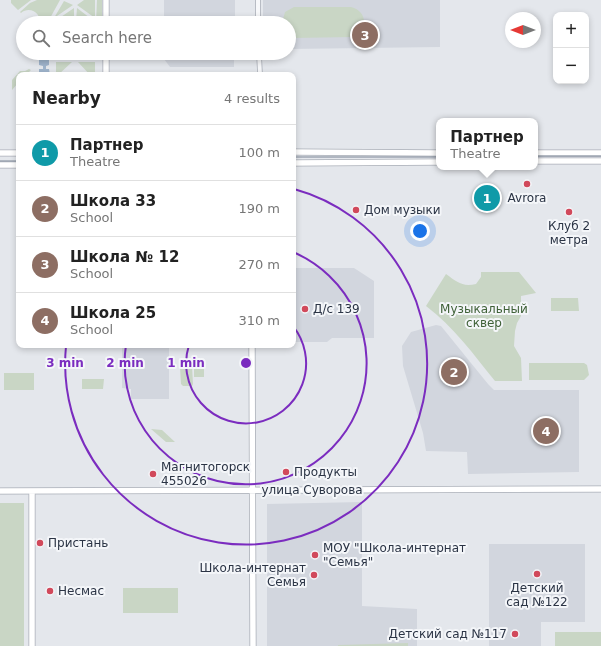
<!DOCTYPE html>
<meta charset="utf-8">
<style>
:root{--surface:#fff;--page:#f6f6f6;--text:#222;--muted:#767676;--line:#e0e0e0;--accent:#1a73e8}
body{margin:0;font-family:"DejaVu Sans",sans-serif;background:var(--page);color:var(--text)}
.controls{position:absolute;right:12px;top:12px;display:grid;overflow:hidden;border-radius:8px;box-shadow:0 2px 6px #0003}
.controls button{width:36px;height:36px;display:grid;place-items:center;padding:0;border:0;border-bottom:1px solid var(--line);background:var(--surface);color:var(--text);font:20px sans-serif}
.compass{position:absolute;left:505px;top:12px;width:36px;height:36px;border-radius:50%;background:var(--surface);box-shadow:0 2px 6px #0003;rotate:270deg}
.you{position:absolute;left:420px;top:231px;width:14px;height:14px;margin:-10px;border:3px solid #fff;border-radius:50%;background:#1a73e8;box-shadow:0 0 0 6px #1a73e833}
.badge{display:grid;place-items:center;width:26px;height:26px;border-radius:50%;background:var(--accent);color:#fff;font-size:13px;font-weight:700}
.pin{position:absolute;translate:-50% -50%;border:2px solid #fff;box-shadow:0 1px 4px #0006}
.popup{position:absolute;left:436px;top:118px;width:102px;height:52px;box-sizing:border-box;display:grid;place-content:center;border-radius:8px;background:var(--surface);filter:drop-shadow(0 1px 3px #0005);font-size:13px;white-space:nowrap;color:var(--muted)}
.popup b{font-size:15px;color:var(--text)}
.popup::after{content:'';position:absolute;left:50%;top:100%;margin-left:-8px;border:8px solid transparent;border-top-color:var(--surface)}
.list{margin:0;padding:0;list-style:none}
h2{display:flex;justify-content:space-between;align-items:center;height:52px;margin:0;padding:0 16px;font-size:17px}
h2 small{font-size:13px;font-weight:400;color:var(--muted)}
.list li{display:grid;grid-template-columns:26px 1fr auto;gap:12px;align-items:center;box-sizing:border-box;height:56px;padding:0 16px;border-top:1px solid var(--line)}
.list b{display:block;font-size:15px;white-space:nowrap}
.list p{margin:0;font-size:13px;white-space:nowrap;color:var(--muted)}
.list em{font-size:13px;font-style:normal;color:var(--muted)}
.icon{flex:none;width:22px;height:22px;fill:none;stroke:currentColor;stroke-width:2;stroke-linecap:round;stroke-linejoin:round}
.map{position:relative;flex:none;width:601px;height:646px;overflow:hidden}
.search{position:absolute;background:var(--surface);box-shadow:0 2px 6px #0003;left:16px;top:16px;width:280px;height:44px;display:flex;align-items:center;gap:10px;box-sizing:border-box;padding:0 14px;border-radius:22px;color:var(--muted);font-size:15px}
.panel{position:absolute;background:var(--surface);box-shadow:0 2px 6px #0003;left:16px;top:72px;width:280px;height:276px;border-radius:8px}
.map>svg:first-child{display:block}
.built{fill:#d2d6de}
.green{fill:#c9d6c5}
.water{fill:#9fb4cc}
.lines{fill:none;stroke-linecap:round;stroke-linejoin:round}
.street-casing{stroke:#a9aeb7;stroke-width:5.5}
.secondary-casing{stroke:#a9aeb7;stroke-width:7}
.street{stroke:#f7f8fa;stroke-width:4}
.secondary{stroke:#fff;stroke-width:5.5}
.tram{stroke:#7d8696;stroke-width:1}
.ring{fill:none;stroke:#7b2cbf;stroke-width:2}
.poi-dot{fill:#d1495b;stroke:#f4f6f9;stroke-width:1.5}
.labels{text-anchor:middle;stroke-width:4;stroke-linejoin:round;paint-order:stroke}
.poi-label{font-size:12px;fill:#2b3445;stroke:#f4f6f9;text-anchor:start}
.park-label{font-size:12px;fill:#3f6138;stroke:#f4f6f9}
.street-label{font-size:12px;fill:#2b3445;stroke:#f4f6f9}
.centre{fill:#7b2cbf;stroke:#f4f6f9;stroke-width:2}
.ring-label{font-size:12px;text-anchor:middle;font-weight:bold;fill:#7b2cbf;stroke:#f4f6f9;stroke-width:4;stroke-linejoin:round;paint-order:stroke}
</style>
<div class="map">
<svg width="601" height="646" viewBox="0 0 601 646">
<rect width="100%" height="100%" fill="#e4e7ec"/>
<!-- built -->
<path class="built" d="M 164,0 L 235,0 L 235,23 L 164,23 Z
M 263,0 L 440,0 L 440,47 L 289,49 L 289,23 L 263,23 Z
M 164,53 L 234,53 L 234,67 L 170,67 L 164,59 Z
M 293,268 L 354,268 L 374,281 L 374,338 L 332,338 L 327,342 L 293,342 Z
M 436,325 L 441,326 L 488,384 L 494,390 L 579,390 L 579,472 L 468,474 L 467,452 L 426,451 L 423,433 L 403,366 L 402,346 L 411,332 Z
M 122,345 L 169,346 L 169,399 L 131,399 L 131,389 L 122,388 Z
M 362,502 L 362,606 L 417,609 L 417,646 L 267,646 L 267,504 Z
M 489,544 L 585,544 L 585,622 L 541,622 L 541,646 L 489,646 Z"/>
<!-- green -->
<path class="green" d="M 11,0 L 31,0 L 18,10 L 11,3 Z
M 37,0 L 60,0 L 49,20 L 39,20 L 38,15 C 34,10 27,8 21,13 L 20,12 L 30,3 Z
M 84,0 L 95,0 L 95,18 L 77,5 Z
M 97,0 L 102,0 L 102,20 L 96,23 Z
M 64,1 L 73,5 L 54,18 Z
M 294,7 L 351,7 C 368,11 368,31 353,37 L 294,38 L 289,36 L 289,23 L 282,23 L 285,12 Z
M 74,8 L 74,21 L 55,21 Z
M 77,8 L 94,21 L 76,21 Z
M 56,62 L 72,62 L 58,75 L 56,75 Z
M 78,62 L 95,62 L 95,75 L 90,75 Z
M 29,69 L 31,70 L 26,75 L 19,75 L 19,82 L 12,90 L 12,80 L 20,71 L 25,71 Z
M 481,272 L 519,272 L 536,293 L 521,296 L 521,316 L 517,323 L 515,331 L 514,346 L 521,358 L 522,381 L 495,381 C 474,355 453,326 426,306 L 446,274 C 457,282 462,287 476,284 L 481,277 Z
M 578,298 L 579,311 L 551,311 L 551,298 Z
M 529,363 L 584,363 L 587,365 L 589,375 L 584,380 L 529,380 Z
M 190,364 L 192,366 L 193,384 L 192,386 L 183,386 L 181,384 L 180,367 L 182,365 Z
M 194,367 L 204,367 L 204,377 L 194,377 Z
M 4,373 L 34,373 L 34,390 L 4,390 Z
M 82,379 L 104,379 L 103,389 L 82,389 Z
M 151,429 L 162,430 L 175,442 L 166,442 Z
M 0,503 L 24,503 L 24,646 L 0,646 Z
M 123,588 L 178,588 L 178,613 L 123,613 Z
M 555,632 L 601,632 L 601,646 L 555,646 Z
M 408,643 L 408,646 L 338,646 L 338,645 Z"/>
<!-- water -->
<path class="water" d="M 43,53 L 46,53 L 46,56 L 49,56 L 49,65 L 46,66 L 46,69 L 49,69 L 50,75 L 39,75 L 39,69 L 43,69 L 43,66 L 39,65 L 39,56 L 42,56 Z"/>
<g class="lines">
<!-- street casing -->
<g class="street-casing">
<path id="street" d="M 258,0 L 258,23
M 259,53 L 260,75"/>
</g>
<!-- secondary casing -->
<g class="secondary-casing">
<path id="secondary" d="M 106,23 L 106,0
M 106,75 L 106,53
M 293,152 L 439,153
M 0,153 L 19,153
M 535,153 L 601,153
M 535,161 L 601,161
M 293,163 L 439,162
M 0,165 L 19,165
M 252,345 L 253,646
M 0,491 L 601,489
M 32,491 L 32,646"/>
</g>
<!-- street -->
<use href="#street" class="street"/>
<!-- secondary -->
<use href="#secondary" class="secondary"/>
<!-- tram -->
<path class="tram" d="M 535,156 L 601,156
M 293,157 L 439,157
M 0,161 L 19,161"/>
</g>
<!-- distance rings -->
<g class="ring">
<path d="M293 326A60 60 0 1 1 189 345"/>
<path d="M293 252A121 121 0 1 1 126 345"/>
<path d="M294 189A181 181 0 1 1 66 346"/>
</g>
<!-- markers -->
<g class="poi-dot">
<circle cx="527" cy="184" r="4"/>
<circle cx="356" cy="210" r="4"/>
<circle cx="569" cy="212" r="4"/>
<circle cx="305" cy="309" r="4"/>
<circle cx="286" cy="472" r="4"/>
<circle cx="153" cy="474" r="4"/>
<circle cx="40" cy="543" r="4"/>
<circle cx="315" cy="555" r="4"/>
<circle cx="537" cy="574" r="4"/>
<circle cx="314" cy="575" r="4"/>
<circle cx="50" cy="591" r="4"/>
<circle cx="515" cy="634" r="4"/>
</g>
<g class="labels">
<!-- poi labels -->
<g class="poi-label">
<text x="527" y="202" text-anchor="middle">Avrora</text>
<text x="364" y="214">Дом музыки</text>
<text x="569" y="230" text-anchor="middle">Клуб 2<tspan x="569" dy="14">метра</tspan></text>
<text x="313" y="313">Д/с 139</text>
<text x="161" y="471">Магнитогорск<tspan x="161" dy="14">455026</tspan></text>
<text x="294" y="476">Продукты</text>
<text x="48" y="547">Пристань</text>
<text x="323" y="552">МОУ "Школа-интернат<tspan x="323" dy="14">"Семья"</tspan></text>
<text x="306" y="572" text-anchor="end">Школа-интернат<tspan x="306" dy="14">Семья</tspan></text>
<text x="537" y="592" text-anchor="middle">Детский<tspan x="537" dy="14">сад №122</tspan></text>
<text x="58" y="595">Несмас</text>
<text x="507" y="638" text-anchor="end">Детский сад №117</text>
</g>
<!-- park labels -->
<g class="park-label">
<text x="484" y="313">Музыкальный<tspan x="484" dy="14">сквер</tspan></text>
</g>
<!-- street labels -->
<g class="street-label">
<text x="312" y="494">улица Суворова</text>
</g>
</g>
<circle cx="246" cy="363" r="6" class="centre"/>
<g class="ring-label">
<text x="65" y="367">3 min</text>
<text x="125" y="367">2 min</text>
<text x="186" y="367">1 min</text>
</g>
</svg>
<div class="controls">
<button>+</button>
<button>−</button>
</div>
<svg class="compass" viewBox="-18 -18 36 36"><path d="M0-13l5 13h-10z" fill="#e53935"/><path d="M0 13l5-13h-10z" fill="#767676"/></svg>
<div class="you"></div>
<div class="pin badge" style="left:487px;top:198px;background:#0f9aa8">1</div>
<div class="popup"><b>Партнер</b>Theatre</div>
<div class="pin badge" style="left:454px;top:372px;background:#8d6e63">2</div>
<div class="pin badge" style="left:365px;top:35px;background:#8d6e63">3</div>
<div class="pin badge" style="left:546px;top:431px;background:#8d6e63">4</div>
<div class="search"><svg class="icon" aria-label="search" viewBox="0 0 24 24"><circle cx="10" cy="10" r="6"/><path d="M15 15l6 6"/></svg>Search here</div>
<section class="panel">
<h2>Nearby<small>4 results</small></h2>
<ul class="list">
<li><span class="badge" style="background:#0f9aa8">1</span><div><b>Партнер</b><p>Theatre</p></div><em>100 m</em></li>
<li><span class="badge" style="background:#8d6e63">2</span><div><b>Школа 33</b><p>School</p></div><em>190 m</em></li>
<li><span class="badge" style="background:#8d6e63">3</span><div><b>Школа № 12</b><p>School</p></div><em>270 m</em></li>
<li><span class="badge" style="background:#8d6e63">4</span><div><b>Школа 25</b><p>School</p></div><em>310 m</em></li>
</ul>
</section>
</div>
